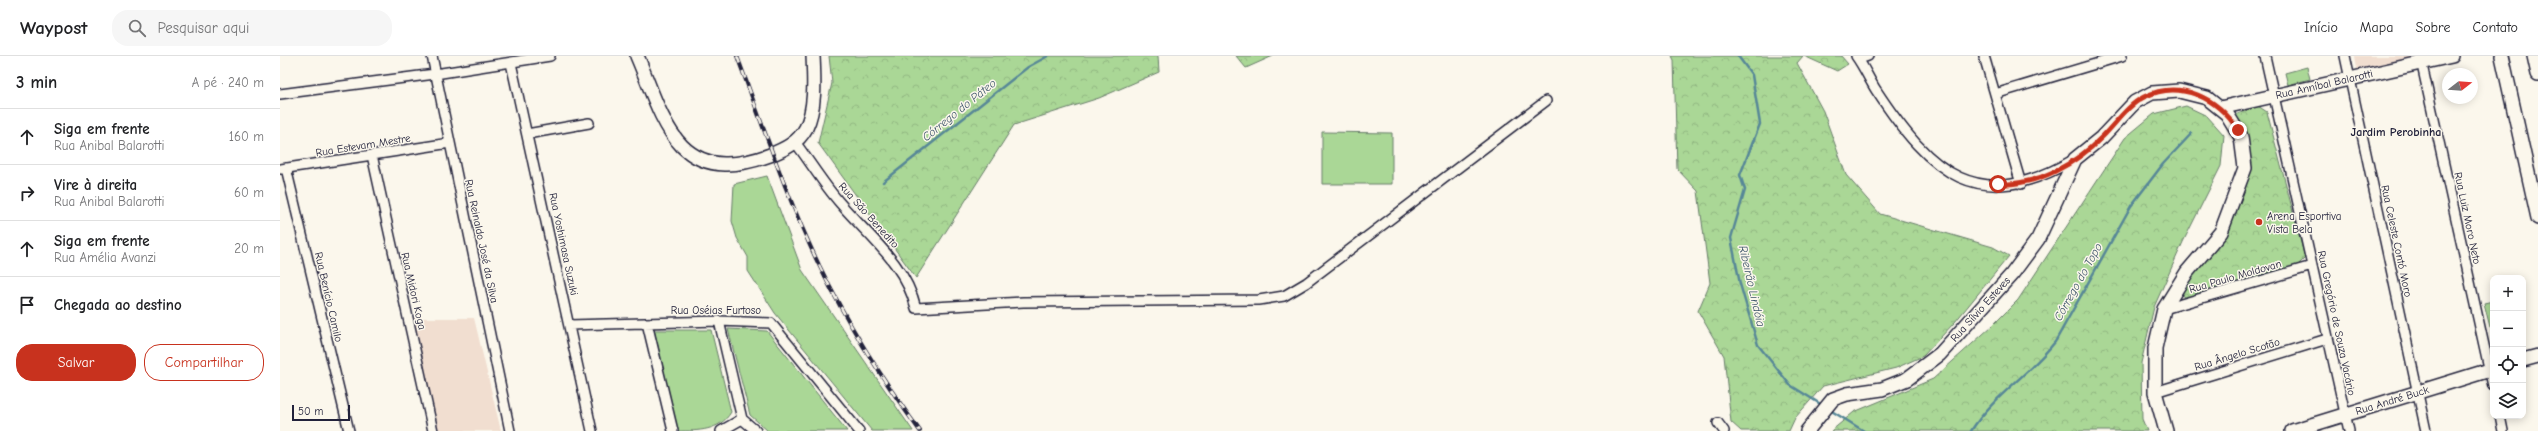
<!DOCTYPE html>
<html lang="pt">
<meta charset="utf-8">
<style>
:root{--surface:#fff;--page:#f6f6f6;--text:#202124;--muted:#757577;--line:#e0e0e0;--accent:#c8321e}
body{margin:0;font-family:"Comic Neue",sans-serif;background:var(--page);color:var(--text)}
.controls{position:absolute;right:12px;bottom:12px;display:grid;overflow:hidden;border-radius:8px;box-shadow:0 2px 10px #0003}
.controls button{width:36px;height:36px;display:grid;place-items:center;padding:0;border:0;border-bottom:1px solid var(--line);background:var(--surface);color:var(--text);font:20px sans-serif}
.compass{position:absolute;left:2162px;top:12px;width:36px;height:36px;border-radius:50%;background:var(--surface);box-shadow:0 2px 10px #0003;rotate:73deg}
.scale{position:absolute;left:12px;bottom:10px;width:58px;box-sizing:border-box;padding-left:4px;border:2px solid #22223b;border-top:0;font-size:11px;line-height:14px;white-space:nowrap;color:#22223b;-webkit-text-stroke:3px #fbf7ec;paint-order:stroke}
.stop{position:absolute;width:12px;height:12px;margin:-9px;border:3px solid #c8321e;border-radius:50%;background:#fff}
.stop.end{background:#c8321e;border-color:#fff;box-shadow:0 1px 4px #0008}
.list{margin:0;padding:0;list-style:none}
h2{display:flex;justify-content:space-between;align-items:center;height:52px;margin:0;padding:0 16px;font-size:17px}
h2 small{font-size:13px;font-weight:400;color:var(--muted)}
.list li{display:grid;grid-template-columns:26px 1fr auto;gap:12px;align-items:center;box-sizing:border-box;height:56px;padding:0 16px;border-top:1px solid var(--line)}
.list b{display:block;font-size:15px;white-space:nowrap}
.list p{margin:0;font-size:13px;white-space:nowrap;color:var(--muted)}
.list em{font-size:13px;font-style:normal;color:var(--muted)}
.actions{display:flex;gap:8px;padding:12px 16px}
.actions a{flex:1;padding:9px 0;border:1px solid var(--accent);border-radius:16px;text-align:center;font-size:14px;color:var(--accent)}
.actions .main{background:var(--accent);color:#fff}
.icon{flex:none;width:22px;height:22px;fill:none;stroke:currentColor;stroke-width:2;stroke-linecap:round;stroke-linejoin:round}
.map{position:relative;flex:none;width:2258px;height:375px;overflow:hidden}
header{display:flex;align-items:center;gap:24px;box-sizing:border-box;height:56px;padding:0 20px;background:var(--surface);border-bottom:1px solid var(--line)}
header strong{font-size:19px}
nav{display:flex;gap:22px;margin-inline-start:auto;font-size:14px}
.search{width:280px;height:36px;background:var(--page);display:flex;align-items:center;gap:10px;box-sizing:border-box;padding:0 14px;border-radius:16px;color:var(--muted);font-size:15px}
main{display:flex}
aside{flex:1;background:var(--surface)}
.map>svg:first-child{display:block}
.built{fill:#f1ded0}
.green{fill:#aad796;stroke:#667c68}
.forest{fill:url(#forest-crowns);stroke:#667c68}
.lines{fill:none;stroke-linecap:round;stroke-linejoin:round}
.stream{stroke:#578797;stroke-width:2.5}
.street-casing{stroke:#22223b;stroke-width:12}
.secondary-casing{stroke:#22223b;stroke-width:16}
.street{stroke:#fbf7ec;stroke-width:9}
.secondary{stroke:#fbf7ec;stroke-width:13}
.rail-casing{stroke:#22223b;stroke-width:4}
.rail{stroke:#fbf7ec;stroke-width:2.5;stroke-dasharray:8;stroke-linecap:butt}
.route{stroke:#c8321e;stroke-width:5}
.poi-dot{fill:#c8321e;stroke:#fbf7ec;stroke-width:1.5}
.labels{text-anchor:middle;stroke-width:3;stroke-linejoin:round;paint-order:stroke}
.street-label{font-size:11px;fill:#22223b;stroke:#fbf7ec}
.poi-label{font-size:11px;fill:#22223b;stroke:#fbf7ec;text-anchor:start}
.water-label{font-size:12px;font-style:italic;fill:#3c5569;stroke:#fbf7ec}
.neighbourhood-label{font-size:12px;font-weight:bold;fill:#22223b;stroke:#fbf7ec}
</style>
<header>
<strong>Waypost</strong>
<div class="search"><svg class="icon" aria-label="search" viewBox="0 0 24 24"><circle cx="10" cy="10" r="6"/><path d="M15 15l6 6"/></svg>Pesquisar aqui</div>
<nav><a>Início</a><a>Mapa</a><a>Sobre</a><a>Contato</a></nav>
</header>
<main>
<aside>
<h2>3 min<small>A pé · 240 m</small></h2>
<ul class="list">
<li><svg class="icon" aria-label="ahead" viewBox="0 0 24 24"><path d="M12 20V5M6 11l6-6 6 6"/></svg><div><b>Siga em frente</b><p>Rua Anibal Balarotti</p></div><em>160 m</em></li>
<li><svg class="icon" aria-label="right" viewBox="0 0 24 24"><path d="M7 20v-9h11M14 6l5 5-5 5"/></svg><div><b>Vire à direita</b><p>Rua Anibal Balarotti</p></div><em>60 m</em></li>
<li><svg class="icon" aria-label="ahead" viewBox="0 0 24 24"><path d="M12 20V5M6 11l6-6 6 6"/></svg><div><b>Siga em frente</b><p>Rua Amélia Avanzi</p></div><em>20 m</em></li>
<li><svg class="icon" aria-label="arrive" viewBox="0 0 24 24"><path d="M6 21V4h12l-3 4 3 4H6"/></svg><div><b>Chegada ao destino</b></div></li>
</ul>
<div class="actions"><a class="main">Salvar</a><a>Compartilhar</a></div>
</aside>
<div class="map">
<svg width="2258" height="375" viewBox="0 0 2258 375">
<defs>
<pattern id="forest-crowns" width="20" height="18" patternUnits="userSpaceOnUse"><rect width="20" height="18" fill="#aad796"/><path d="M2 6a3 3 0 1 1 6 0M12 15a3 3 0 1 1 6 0" fill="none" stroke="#92b882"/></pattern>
</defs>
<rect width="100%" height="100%" fill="#fbf7ec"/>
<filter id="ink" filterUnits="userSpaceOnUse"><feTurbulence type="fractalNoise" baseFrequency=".025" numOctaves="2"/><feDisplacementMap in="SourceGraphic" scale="8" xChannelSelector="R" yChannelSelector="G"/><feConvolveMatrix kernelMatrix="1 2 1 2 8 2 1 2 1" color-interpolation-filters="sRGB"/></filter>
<g filter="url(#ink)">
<!-- built -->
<path class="built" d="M 2075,0 L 2134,0 L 2134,1 L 2077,13 Z
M 133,262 L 194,262 L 221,375 L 159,375 Z"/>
<!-- green -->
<path class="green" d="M 2027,11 L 2030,23 L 2008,29 L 2005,17 Z
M 1042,76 L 1112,77 L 1112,128 L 1042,128 Z
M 487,120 L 522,214 L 633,375 L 592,375 L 495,257 L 468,215 L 468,201 L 457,182 L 452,165 L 454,128 Z
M 2213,245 L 2213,271 L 2210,271 L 2204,247 Z
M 448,273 L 487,275 L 567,375 L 488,375 L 470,359 Z
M 374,274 L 431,274 L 451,356 C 440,375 418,375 398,375 Z"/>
<!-- forest -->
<path class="forest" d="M 549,0 L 878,0 L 879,16 L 819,42 L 734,69 L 636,222 L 538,87 L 552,27 Z
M 956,0 L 993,0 L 966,12 Z
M 1392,0 L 1523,0 L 1517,7 L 1543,55 L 1566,119 L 1600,158 L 1713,191 L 1729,200 L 1675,266 L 1643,300 L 1616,312 L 1543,330 L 1515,362 L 1509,375 L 1461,375 L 1451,366 L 1444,300 L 1418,255 L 1430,227 L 1418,135 L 1397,113 L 1394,4 Z
M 1524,0 L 1561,0 L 1568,8 L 1557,15 Z
M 1906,50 L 1927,60 L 1944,79 L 1941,110 L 1903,186 L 1874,251 L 1861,307 L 1862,363 L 1867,375 L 1551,375 L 1574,356 L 1653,323 L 1712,270 L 1738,244 L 1845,82 L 1874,58 Z
M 1978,50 L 1987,56 L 2025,202 L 2018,209 L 1911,242 L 1904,241 L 1900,238 L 1968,120 L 1955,59 Z"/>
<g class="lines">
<!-- stream -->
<path class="stream" d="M 1458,0 L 1472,19 L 1480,68 L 1460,119 L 1465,134 L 1451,182 L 1460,228 L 1478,289 L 1510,329 L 1542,349
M 603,126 L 748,11 L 768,0
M 1550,354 L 1584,375
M 1691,375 C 1713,340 1749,319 1775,286 L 1851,150 L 1883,108 L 1912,77"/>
<!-- street casing -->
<g class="street-casing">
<path id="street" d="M 152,0 L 230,375
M 1576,0 C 1584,11 1589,23 1596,34 C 1651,118 1698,160 1795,103
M 1704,0 L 1741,128
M 1985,0 L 2069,375
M 2065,0 L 2146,375
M 2140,0 L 2213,330
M 1579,3 L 1588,0
M 231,7 L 312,375
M 0,38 L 155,18 L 270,0
M 1715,38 L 1842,0
M 247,78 L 309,67
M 515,86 C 530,106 544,129 560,147 C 589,181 625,207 636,252 L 743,246 L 979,244 L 1004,240 L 1026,227 L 1266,45
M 92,99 L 153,375
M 6,112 L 69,375
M 1,113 L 170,87
M 1884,253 L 2032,210
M 439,265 L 462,363 L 476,375
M 367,267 L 393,375
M 289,269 L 439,265 L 491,267 L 579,375
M 1875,336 L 2047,283
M 2220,360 L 2223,375
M 1438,367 L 1444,375
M 441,375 L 462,363"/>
</g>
<!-- secondary casing -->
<g class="secondary-casing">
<path id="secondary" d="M 357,0 C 369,27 381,69 402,90 C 427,115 460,110 490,99 C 505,93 518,87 526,72 C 536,51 534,23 533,0
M 2222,0 L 2258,162
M 2254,0 L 2258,18
M 1940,52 L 2172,0
M 2243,304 L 2258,300
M 1527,375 L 1553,343 L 1567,338 L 1602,333 L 1627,323 L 1660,298 L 1732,218 L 1758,183 L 1795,103 L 1821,82 L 1855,46 L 1872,37 L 1899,35 L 1927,42 L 1947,58 L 1961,81 L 1965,112 L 1941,176 L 1907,216 L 1884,253 L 1875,292 L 1875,336 L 1886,375
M 2012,375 L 2213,313"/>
</g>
<!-- street -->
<use href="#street" class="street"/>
<!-- secondary -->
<use href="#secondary" class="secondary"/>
<!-- rail casing -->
<g class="rail-casing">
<path id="rail" d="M 457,0 C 483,70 507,142 539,209 C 567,267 602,323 640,375"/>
</g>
<!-- rail -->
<use href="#rail" class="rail"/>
</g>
</g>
<g class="lines" filter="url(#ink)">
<!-- route -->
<path class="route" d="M 1718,128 C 1757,130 1796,108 1823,80 C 1836,67 1848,49 1864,41 C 1900,23 1938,42 1958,74"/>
</g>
<!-- markers -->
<circle class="poi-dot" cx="1979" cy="166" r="4"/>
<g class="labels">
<!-- street labels -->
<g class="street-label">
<text transform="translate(2044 28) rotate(-13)" y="4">Rua Anníbal Balarotti</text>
<text transform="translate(83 89) rotate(-9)" y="4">Rua Estevam Mestre</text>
<text transform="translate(589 159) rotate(48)" y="4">Rua São Benedito</text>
<text transform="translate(2188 162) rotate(78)" y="4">Rua Luiz Moro Neto</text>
<text transform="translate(202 185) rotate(78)" y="4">Rua Reinaldo José da Silva</text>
<text transform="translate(2117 185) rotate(78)" y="4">Rua Celeste Contó Moro</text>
<text transform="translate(284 188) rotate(78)" y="4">Rua Yoshimasa Suzuki</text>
<text transform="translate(1955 220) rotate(-16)" y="4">Rua Paulo Moldovan</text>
<text transform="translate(134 235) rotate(77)" y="4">Rua Midori Koga</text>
<text transform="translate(49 241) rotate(77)" y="4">Rua Benício Camilo</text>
<text transform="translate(1700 253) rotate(-48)" y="4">Rua Sílvio Esteves</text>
<text x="436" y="258">Rua Oséias Furtoso</text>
<text transform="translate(2057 267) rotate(78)" y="4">Rua Gregório de Souza Vacário</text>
<text transform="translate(1957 298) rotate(-17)" y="4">Rua Ângelo Scotão</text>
<text transform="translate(2112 344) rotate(-17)" y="4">Rua André Buck</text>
</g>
<!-- poi labels -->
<g class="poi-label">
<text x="1987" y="164">Arena Esportiva<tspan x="1987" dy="13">Vista Bela</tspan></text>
</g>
<!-- water labels -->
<g class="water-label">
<text transform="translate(679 54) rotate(-39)" y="4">Córrego do Páteo</text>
<text transform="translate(1798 226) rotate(-61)" y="4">Córrego do Topo</text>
<text transform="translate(1472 230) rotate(77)" y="4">Ribeirão Lindóia</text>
</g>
<!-- neighbourhood labels -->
<g class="neighbourhood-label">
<text x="2116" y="80">Jardim Perobinha</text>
</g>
</g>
</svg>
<div class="controls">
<button>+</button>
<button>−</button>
<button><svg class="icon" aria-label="locate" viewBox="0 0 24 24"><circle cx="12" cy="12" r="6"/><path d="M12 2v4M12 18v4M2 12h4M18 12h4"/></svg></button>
<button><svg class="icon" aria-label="layers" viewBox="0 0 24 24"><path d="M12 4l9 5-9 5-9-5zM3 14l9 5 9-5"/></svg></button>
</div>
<svg class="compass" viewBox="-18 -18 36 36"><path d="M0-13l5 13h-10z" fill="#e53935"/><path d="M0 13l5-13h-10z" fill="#757577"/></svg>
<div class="scale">50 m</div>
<div class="stop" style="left:1718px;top:128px"></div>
<div class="stop end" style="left:1958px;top:74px"></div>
</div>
</main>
